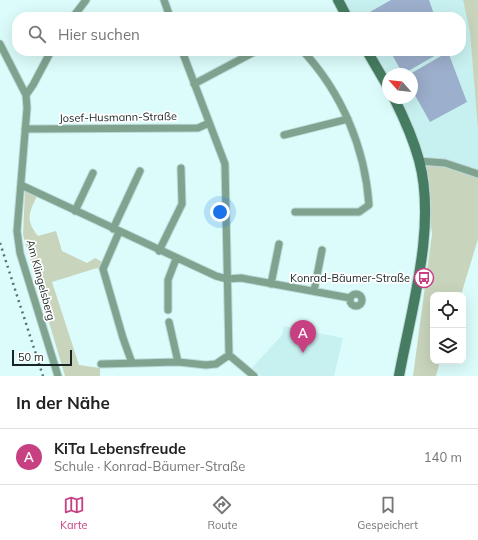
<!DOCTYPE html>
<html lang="de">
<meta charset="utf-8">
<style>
:root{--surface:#fff;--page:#f2f2f2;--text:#222;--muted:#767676;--line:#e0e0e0;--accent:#c74182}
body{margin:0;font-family:Mulish,sans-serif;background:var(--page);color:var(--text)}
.controls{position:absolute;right:12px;bottom:12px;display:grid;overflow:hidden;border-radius:8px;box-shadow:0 4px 16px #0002}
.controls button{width:36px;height:36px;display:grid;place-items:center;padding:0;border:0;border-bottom:1px solid var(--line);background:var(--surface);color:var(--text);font:20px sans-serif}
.compass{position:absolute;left:382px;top:68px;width:36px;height:36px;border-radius:50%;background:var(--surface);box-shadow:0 4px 16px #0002;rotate:297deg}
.scale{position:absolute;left:12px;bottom:10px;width:60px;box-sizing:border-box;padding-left:4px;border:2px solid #182424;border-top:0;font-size:11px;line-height:14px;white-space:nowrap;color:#182424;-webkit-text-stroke:3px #fff;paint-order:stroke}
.you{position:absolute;left:220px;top:212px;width:14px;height:14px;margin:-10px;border:3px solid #fff;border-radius:50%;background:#1a73e8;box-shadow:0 0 0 6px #1a73e833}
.badge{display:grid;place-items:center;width:26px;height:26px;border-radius:50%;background:var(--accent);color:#fff;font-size:13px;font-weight:700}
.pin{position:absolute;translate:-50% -33px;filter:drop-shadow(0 1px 2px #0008)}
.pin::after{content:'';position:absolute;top:21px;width:14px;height:12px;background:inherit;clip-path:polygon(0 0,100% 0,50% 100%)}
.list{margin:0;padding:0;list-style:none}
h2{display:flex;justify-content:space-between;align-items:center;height:52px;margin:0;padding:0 16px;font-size:17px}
h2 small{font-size:13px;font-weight:400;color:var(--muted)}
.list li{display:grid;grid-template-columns:26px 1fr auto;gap:12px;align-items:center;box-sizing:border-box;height:56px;padding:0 16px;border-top:1px solid var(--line)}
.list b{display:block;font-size:15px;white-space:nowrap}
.list p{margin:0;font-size:13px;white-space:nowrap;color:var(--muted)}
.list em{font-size:13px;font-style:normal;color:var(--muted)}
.icon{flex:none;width:22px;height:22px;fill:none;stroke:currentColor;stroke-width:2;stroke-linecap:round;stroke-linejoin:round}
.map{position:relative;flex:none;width:478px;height:376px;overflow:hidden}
.search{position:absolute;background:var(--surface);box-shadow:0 4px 16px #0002;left:12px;right:12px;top:12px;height:44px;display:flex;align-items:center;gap:10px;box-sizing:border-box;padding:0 14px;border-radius:16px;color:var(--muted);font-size:15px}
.sheet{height:108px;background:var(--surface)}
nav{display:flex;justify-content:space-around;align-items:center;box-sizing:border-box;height:56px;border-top:1px solid var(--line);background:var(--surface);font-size:11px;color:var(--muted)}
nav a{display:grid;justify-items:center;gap:2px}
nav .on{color:var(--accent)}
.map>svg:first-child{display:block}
.built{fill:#c7f1f0}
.green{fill:#c8d4bc}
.water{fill:#9cafcc}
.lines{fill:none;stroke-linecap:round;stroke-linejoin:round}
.street-casing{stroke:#bcd9d8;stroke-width:9}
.secondary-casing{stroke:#bcd9d8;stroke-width:12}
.street{stroke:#80a390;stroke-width:7}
.secondary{stroke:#467c61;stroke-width:10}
.rail{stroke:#5c6f6f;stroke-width:2.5;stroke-dasharray:2 4;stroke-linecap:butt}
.labels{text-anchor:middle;stroke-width:3.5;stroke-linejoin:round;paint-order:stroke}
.street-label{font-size:11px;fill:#182424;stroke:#fff}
.poi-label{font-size:11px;fill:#182424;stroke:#fff;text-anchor:end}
</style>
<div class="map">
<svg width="478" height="376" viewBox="0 0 478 376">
<rect width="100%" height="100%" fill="#dbfcfa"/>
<!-- built -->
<path class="built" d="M 342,0 L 463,0 L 470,26 L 478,130 L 478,171 L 423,156 L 397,98 L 412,98 L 412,74 L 388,74 L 388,79 L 372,51 L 461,51 L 461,17 L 351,17 Z
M 284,326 L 343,338 L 334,376 L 261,376 L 252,368 L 282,335 Z"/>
<!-- green -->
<path class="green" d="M 463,0 L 478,0 L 478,130 L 470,32 Z
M 423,158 L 478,175 L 478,239 L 461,295 L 433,295 L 433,361 L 440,361 L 436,376 L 413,376 L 432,234 Z
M 25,191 L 37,196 C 29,213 25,220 38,236 L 56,231 L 62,251 L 87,263 L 95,258 L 104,263 L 101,270 L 97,268 L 52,282 L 79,365 L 100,368 L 100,376 L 65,376 L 23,235 Z"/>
<!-- water -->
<path class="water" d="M 391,0 L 429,0 L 435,17 L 371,17 L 368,13 Z
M 390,51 L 443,51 L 403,74 Z
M 448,52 L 467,102 L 430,122 L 412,90 L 412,74 L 410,74 Z"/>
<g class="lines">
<!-- street casing -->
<g class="street-casing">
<path id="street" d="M 164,0 L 170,17
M 73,17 L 86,0
M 0,44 L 26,95
M 51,51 L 33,85 L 26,95 L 27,108 L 17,231 L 20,253 L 58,376
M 182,51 L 225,164 L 229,355 L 254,376
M 194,84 L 256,51
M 25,129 L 198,128 L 209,123
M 284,135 L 348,119
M 419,161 L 445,163 L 478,174
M 21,185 L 216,276 L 227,279 L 241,278 L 350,298
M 75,211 L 93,173
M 295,212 L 359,212 L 369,205 C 365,148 342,93 303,51
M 113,229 L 140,171
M 119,232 L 103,269 L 123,338 L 132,363
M 159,251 L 182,204 L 181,168
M 271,284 L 279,244
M 314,291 L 322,250
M350 300a6 6 0 1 1 12 0a6 6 0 1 1-12 0Z
M 168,310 L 168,280 L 176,259
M 169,322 L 178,362
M 101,364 L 178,362 L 206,365 L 216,364 L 229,355"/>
</g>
<!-- secondary casing -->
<g class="secondary-casing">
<path id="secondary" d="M 338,0 L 347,17
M 367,51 L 388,87
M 394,98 C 404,118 413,138 419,160 C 437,226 411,310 399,376"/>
</g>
<!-- street -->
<use href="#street" class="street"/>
<!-- secondary -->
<use href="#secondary" class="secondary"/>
<!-- rail -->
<path class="rail" d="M 0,243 L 43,376"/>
</g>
<!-- icons -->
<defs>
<g id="bus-ring" transform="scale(1)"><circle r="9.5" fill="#fff" stroke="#c74182" stroke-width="1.5"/><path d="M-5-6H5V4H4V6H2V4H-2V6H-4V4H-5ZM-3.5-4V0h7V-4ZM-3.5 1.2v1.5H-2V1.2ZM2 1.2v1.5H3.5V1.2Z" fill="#c74182"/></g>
</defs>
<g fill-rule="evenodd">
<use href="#bus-ring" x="424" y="278"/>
</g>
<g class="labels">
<!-- street labels -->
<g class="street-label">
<text transform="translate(118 117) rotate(-1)" y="4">Josef-Husmann-Straße</text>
<text transform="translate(41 280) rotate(75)" y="4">Am Klingelsberg</text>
</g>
<!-- poi labels -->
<g class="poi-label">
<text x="410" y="282">Konrad-Bäumer-Straße</text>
</g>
</g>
</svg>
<div class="controls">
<button><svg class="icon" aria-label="locate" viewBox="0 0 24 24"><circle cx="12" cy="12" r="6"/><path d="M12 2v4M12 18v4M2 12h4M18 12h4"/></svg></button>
<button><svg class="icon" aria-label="layers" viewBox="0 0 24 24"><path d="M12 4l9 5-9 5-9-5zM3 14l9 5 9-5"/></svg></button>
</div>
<svg class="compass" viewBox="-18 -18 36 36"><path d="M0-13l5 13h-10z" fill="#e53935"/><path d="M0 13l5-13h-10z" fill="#767676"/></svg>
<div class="scale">50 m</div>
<div class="you"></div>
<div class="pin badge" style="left:303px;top:353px">A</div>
<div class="search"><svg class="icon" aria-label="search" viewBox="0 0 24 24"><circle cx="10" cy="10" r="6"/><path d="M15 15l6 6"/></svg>Hier suchen</div>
</div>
<section class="sheet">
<h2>In der Nähe<small></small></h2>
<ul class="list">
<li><span class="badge">A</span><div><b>KiTa Lebensfreude</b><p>Schule · Konrad-Bäumer-Straße</p></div><em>140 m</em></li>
</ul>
</section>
<nav>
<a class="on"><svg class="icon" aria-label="map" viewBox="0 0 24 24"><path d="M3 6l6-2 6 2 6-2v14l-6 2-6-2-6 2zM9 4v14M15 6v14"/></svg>Karte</a>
<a><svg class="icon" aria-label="directions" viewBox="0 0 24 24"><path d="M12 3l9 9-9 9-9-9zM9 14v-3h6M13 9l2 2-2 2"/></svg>Route</a>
<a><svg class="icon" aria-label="saved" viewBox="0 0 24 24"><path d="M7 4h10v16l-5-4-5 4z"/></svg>Gespeichert</a>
</nav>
